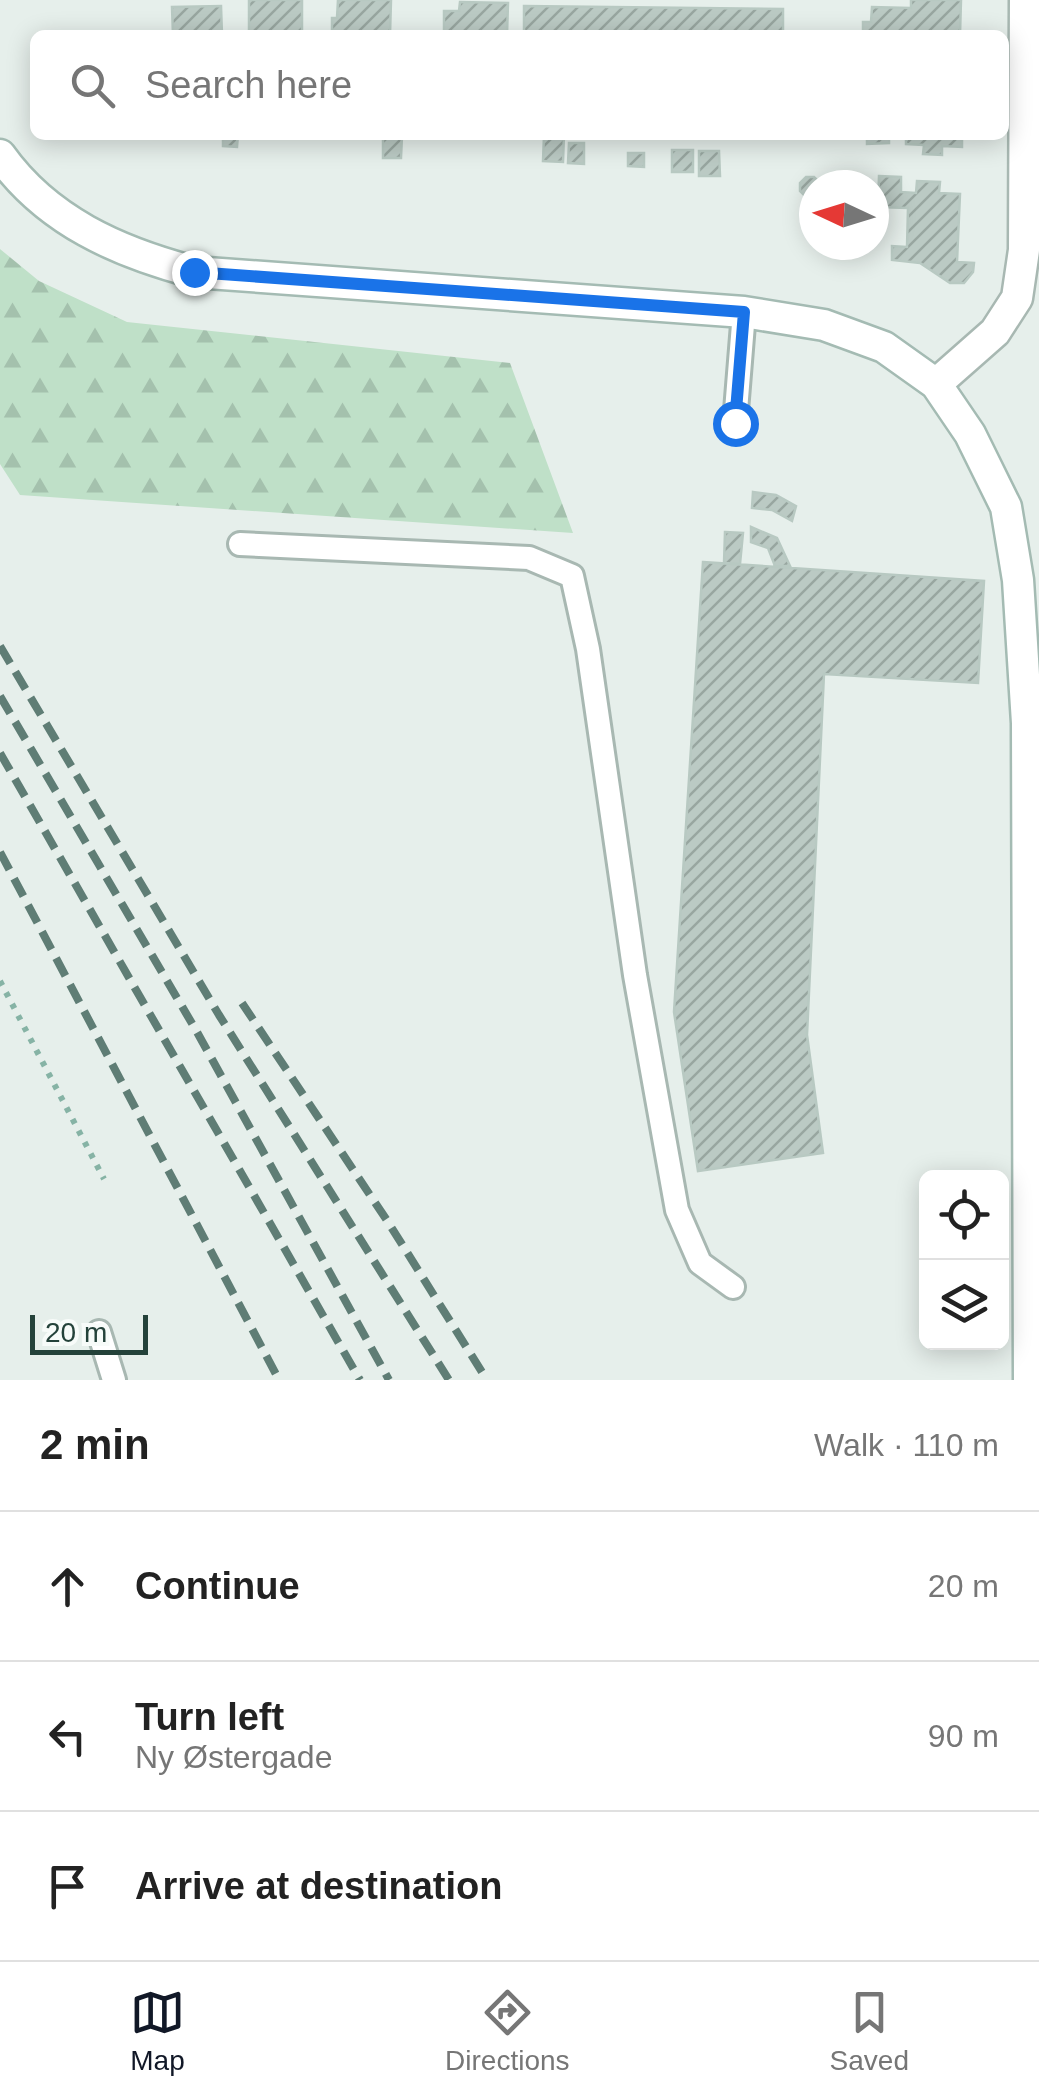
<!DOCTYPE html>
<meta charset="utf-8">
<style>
:root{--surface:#fff;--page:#f2f2f2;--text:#222;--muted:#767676;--line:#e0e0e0;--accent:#111827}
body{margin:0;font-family:Helvetica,sans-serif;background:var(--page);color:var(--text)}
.controls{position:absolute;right:30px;bottom:30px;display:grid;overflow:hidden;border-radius:15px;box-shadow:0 5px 25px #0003}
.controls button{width:90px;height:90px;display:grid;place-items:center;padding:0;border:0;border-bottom:2px solid var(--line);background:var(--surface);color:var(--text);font:50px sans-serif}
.compass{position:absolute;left:799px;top:170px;width:90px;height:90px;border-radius:50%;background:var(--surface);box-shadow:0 5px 25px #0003;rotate:274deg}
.scale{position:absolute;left:30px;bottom:25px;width:118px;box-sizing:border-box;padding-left:10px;border:5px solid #24423a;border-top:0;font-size:28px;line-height:35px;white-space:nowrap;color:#24423a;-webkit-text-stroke:8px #f7fbf9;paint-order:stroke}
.stop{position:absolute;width:30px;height:30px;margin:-22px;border:8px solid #1a73e8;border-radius:50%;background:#fff}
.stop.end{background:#1a73e8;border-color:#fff;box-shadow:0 2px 10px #0008}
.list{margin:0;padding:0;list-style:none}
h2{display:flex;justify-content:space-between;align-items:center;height:130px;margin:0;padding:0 40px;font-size:42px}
h2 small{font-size:32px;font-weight:400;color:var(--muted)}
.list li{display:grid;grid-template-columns:65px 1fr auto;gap:30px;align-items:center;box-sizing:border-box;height:150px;padding:0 40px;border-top:2px solid var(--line)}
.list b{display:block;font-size:38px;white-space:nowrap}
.list p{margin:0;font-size:32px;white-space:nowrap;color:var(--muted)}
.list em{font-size:32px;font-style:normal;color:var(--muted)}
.icon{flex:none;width:55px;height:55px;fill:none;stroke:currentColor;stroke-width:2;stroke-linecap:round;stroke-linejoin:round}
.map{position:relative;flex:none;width:1039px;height:1380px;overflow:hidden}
.search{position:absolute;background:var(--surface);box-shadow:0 5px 25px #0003;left:30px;right:30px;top:30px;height:110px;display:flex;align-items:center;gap:25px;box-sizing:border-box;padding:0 35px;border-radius:15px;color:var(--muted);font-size:38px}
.sheet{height:580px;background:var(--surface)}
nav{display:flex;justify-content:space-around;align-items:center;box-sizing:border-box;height:140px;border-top:2px solid var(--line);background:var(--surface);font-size:28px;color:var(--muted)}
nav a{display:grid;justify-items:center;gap:5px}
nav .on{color:var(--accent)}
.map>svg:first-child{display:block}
.forest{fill:url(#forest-firs)}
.building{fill:url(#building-hatch);stroke:#b8c9c2;stroke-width:2.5}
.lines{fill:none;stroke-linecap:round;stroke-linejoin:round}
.service-casing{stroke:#a8b8b2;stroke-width:28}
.minor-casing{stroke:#a8b8b2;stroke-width:35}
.secondary-casing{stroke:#a4bbb3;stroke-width:35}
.path{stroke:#86b3a5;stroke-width:6;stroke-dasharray:5 8;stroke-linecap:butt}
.service{stroke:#fff;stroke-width:22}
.minor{stroke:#fff;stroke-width:30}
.secondary{stroke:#fff;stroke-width:30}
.rail{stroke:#5f7d75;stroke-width:8;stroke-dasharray:20 10;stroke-linecap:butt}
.route{stroke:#1a73e8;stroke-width:12}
</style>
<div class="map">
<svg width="1039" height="1380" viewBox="0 0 1039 1380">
<defs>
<pattern id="forest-firs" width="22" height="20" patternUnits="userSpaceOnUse" patternTransform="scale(2.5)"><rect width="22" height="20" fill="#bfe0c8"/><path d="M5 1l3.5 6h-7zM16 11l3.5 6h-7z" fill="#a4c1ad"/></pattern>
<pattern id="building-hatch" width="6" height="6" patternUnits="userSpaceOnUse" patternTransform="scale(2.5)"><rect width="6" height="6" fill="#bbcac4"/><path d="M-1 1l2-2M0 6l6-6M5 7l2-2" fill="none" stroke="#98a6a0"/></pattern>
</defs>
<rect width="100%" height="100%" fill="#e6efeb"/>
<!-- forest -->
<path class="forest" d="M 0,249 L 39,281 L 127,322 L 510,363 L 573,533 L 20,495 L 0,464 Z"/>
<!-- building -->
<path class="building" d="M 249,0 L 302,0 L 302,35 L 249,35 Z
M 338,0 L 391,0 L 390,35 L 332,35 L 332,18 L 337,18 Z
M 911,0 L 961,0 L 960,35 L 863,35 L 863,22 L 871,22 L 872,7 L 911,8 Z
M 460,2 L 508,3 L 507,35 L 444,35 L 444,11 L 459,11 Z
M 221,6 L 222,35 L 173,35 L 172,7 Z
M 524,6 L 783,9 L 783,35 L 524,35 Z
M 223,135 L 238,135 L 237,147 L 223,146 Z
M 383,135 L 402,136 L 401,158 L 383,158 Z
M 544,135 L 564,135 L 563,162 L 543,161 Z
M 867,135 L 889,135 L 889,143 L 867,144 Z
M 906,135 L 962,135 L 962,147 L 942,146 L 942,155 L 923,154 L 924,145 L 906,144 Z
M 569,143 L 584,143 L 584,164 L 568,163 Z
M 672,150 L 693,150 L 693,172 L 672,172 Z
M 699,151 L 719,151 L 720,176 L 699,176 Z
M 628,153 L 644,153 L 644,167 L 628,166 Z
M 879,176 L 901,177 L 901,192 L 916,193 L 917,181 L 940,182 L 939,193 L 960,194 L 957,262 L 974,263 L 973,272 L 964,283 L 950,283 L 920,263 L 892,260 L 892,246 L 907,247 L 908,208 L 878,207 Z
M 806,177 L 814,177 L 820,183 L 814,185 L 814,197 L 806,197 L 800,191 L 800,183 Z
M 753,492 L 776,495 L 796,506 L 792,521 L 772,510 L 752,508 Z
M 751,527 L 777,538 L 790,566 L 775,566 L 768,548 L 751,542 Z
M 725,532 L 743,533 L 740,564 L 724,563 Z
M 703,562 L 984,581 L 978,683 L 824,674 L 807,1035 L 823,1153 L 698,1171 L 674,1012 Z"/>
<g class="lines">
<!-- service casing -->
<g class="service-casing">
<path id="service" d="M 735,423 L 744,312
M 240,544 L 529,558 L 572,576 L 588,649 L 635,975 L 677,1210 L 700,1263 L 733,1287
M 99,1332 L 114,1380"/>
</g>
<!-- minor casing -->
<g class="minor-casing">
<path id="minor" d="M 936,384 L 995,332 L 1017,298 L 1024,250 L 1025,0"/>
</g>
<!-- secondary casing -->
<g class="secondary-casing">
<path id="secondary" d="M 0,155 C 47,221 118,252 194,272 L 744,312 L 824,325 L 884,347 L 936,384 L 970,434 L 1006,507 L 1018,580 L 1027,723 L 1029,1380"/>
</g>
<!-- path -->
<path class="path" d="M 0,981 L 104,1179"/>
<!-- service -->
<use href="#service" class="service"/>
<!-- minor -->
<use href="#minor" class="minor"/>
<!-- secondary -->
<use href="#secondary" class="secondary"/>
<!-- rail -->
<path class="rail" d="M 0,646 L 219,1015 L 449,1380
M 0,696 L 197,1032 L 389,1380
M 0,753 L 360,1380
M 0,852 L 279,1380
M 242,1003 L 388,1222 L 487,1380"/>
</g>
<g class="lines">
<!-- route -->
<path class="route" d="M 194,272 L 744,312 L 735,423"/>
</g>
</svg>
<div class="controls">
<button><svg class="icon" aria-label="locate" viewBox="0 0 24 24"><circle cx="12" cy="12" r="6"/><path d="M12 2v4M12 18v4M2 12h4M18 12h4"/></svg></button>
<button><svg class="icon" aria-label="layers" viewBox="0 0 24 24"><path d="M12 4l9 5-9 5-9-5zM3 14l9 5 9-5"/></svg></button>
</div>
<svg class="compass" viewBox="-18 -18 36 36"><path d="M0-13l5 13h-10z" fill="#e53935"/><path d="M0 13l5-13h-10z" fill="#767676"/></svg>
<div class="scale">20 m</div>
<div class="stop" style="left:735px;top:423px"></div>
<div class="stop end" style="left:194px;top:272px"></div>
<div class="search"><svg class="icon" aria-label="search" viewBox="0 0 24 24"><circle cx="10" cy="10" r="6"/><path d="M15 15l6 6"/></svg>Search here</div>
</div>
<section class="sheet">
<h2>2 min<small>Walk · 110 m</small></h2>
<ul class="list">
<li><svg class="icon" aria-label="ahead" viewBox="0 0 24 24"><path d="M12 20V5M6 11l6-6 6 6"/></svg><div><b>Continue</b></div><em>20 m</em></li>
<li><svg class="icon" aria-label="left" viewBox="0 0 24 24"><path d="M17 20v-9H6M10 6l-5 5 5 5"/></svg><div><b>Turn left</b><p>Ny Østergade</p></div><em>90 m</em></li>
<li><svg class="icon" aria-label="arrive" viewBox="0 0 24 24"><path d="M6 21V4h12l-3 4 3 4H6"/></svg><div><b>Arrive at destination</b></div></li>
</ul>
</section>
<nav>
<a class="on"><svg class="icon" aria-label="map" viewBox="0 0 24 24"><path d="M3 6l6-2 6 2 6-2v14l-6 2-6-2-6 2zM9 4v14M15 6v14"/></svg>Map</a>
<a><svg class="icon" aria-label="directions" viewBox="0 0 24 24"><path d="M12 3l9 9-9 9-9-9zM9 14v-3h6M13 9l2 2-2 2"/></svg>Directions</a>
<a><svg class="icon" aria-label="saved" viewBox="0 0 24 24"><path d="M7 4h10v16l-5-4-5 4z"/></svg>Saved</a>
</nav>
